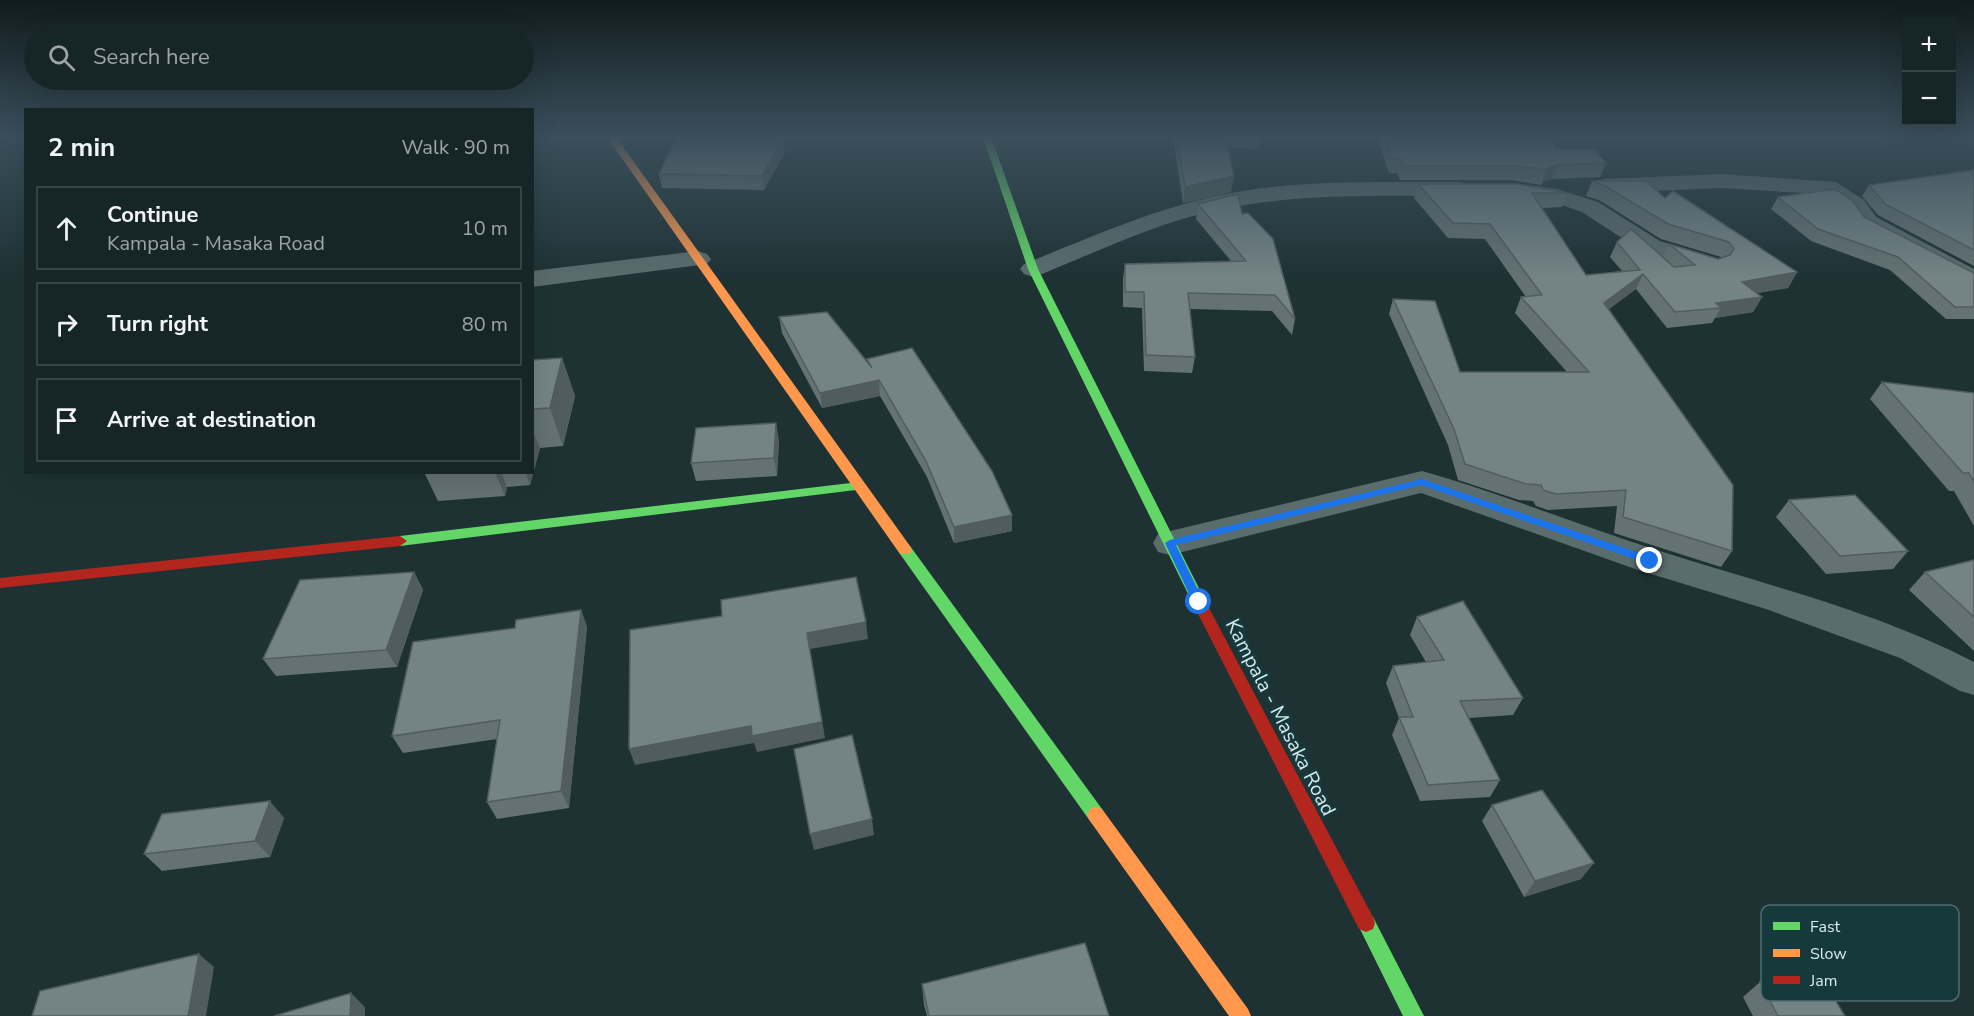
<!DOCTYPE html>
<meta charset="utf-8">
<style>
:root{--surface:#162627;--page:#233233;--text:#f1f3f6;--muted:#9ea5a7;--line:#354344}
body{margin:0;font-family:"Nunito Sans",sans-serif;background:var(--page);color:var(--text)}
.controls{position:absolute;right:18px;top:18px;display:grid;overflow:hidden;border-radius:0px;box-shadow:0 6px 24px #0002}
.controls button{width:54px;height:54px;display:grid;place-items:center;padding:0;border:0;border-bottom:2px solid var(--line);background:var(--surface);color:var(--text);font:30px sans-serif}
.stop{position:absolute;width:18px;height:18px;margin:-14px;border:4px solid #1a73e8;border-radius:50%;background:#fff}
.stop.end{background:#1a73e8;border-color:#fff;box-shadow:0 2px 6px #0008}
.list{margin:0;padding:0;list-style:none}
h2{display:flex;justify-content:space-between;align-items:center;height:78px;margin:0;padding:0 24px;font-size:26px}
h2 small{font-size:20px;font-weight:400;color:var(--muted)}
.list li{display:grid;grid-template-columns:39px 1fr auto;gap:18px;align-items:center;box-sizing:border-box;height:84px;margin:0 12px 12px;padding:0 12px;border:2px solid var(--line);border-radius:0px}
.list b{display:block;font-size:22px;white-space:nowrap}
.list p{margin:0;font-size:20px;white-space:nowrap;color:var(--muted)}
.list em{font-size:20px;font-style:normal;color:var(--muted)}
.icon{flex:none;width:33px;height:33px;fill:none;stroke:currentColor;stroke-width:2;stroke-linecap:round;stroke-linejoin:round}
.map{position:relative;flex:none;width:1974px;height:1016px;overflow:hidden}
.search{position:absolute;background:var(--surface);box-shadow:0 6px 24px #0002;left:24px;top:24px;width:510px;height:66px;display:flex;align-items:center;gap:15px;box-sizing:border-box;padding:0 21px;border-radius:33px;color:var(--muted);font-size:22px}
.panel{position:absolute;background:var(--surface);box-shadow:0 6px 24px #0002;left:24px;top:108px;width:510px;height:366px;border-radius:0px}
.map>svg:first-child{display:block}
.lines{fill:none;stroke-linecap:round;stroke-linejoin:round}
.street{fill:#5b6c6d;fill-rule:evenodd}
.fast{fill:#63d668;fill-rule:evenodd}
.slow{fill:#ff974d;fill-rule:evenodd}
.jam{fill:#b3261e;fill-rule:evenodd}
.wall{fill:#647273}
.shaded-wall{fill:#515c5e}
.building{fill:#748486;stroke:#515c5e;stroke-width:1.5}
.route{fill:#1a73e8}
.labels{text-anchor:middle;stroke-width:6;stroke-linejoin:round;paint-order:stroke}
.street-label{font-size:20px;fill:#d8ebed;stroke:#16393c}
.key{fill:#16393c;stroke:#506e71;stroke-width:1.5}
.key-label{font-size:16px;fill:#d8ebed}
</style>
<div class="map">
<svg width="1974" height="1016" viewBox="0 0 1974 1016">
<rect width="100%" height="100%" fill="#1e3234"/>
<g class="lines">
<!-- street -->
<path class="street" d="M 1721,174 L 1836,182 L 1864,200 L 1876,217 L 1974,269 L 1974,287 L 1965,284 L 1858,227 L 1847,210 L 1822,194 L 1721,188 L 1604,193 L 1596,191 L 1593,186 L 1596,181 L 1604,179 Z
M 1407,182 L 1460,182 L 1468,184 L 1472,189 L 1468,194 L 1460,196 C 1381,196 1300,193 1223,209 C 1160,221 1101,250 1042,274 L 1033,277 L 1024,274 L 1020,269 L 1024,264 C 1089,238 1153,209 1221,195 C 1282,182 1346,182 1407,182 Z
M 1520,184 L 1557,189 L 1598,202 L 1660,241 L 1717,258 L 1721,263 L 1717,268 L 1708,271 L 1642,251 L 1582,212 L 1553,202 L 1512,196 L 1508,191 L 1512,186 Z
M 698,251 L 707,254 L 711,259 L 707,264 L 532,287 L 532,271 Z
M 1422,471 C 1503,494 1580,526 1660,551 C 1766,585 1875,611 1974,662 L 1974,695 L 1960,691 L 1900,658 L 1766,609 L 1638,570 L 1421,493 L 1170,555 L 1158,552 L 1153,543 L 1158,534 L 1170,531 Z"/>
<!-- fast -->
<path class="fast" d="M 983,137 L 991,137 L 1038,269 L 1210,610 L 1208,614 L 1198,614 L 1196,610 L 1028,269 Z
M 859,482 L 866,486 L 864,489 L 400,546 L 393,541 L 400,536 Z
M 905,545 L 910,546 L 1102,809 L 1105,815 L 1102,821 L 1096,823 L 1090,821 L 900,554 L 898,550 L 900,546 Z
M 1366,914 L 1373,917 L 1424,1016 L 1403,1016 L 1357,923 L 1359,917 Z"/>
<!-- slow -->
<path class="slow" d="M 607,137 L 616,137 L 910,546 L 912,550 L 910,554 L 900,554 Z
M 1096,807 L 1102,809 L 1248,1009 L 1251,1016 L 1229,1016 L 1090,821 L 1087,815 L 1090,809 Z"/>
<!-- jam -->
<path class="jam" d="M 400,536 L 407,541 L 400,546 L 0,588 L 0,578 Z
M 1203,604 L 1208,606 L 1210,610 L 1373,917 L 1375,923 L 1373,929 L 1366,932 L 1359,929 L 1196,610 L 1198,606 Z"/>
</g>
<!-- wall -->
<path class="wall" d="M 1173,137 L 1261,137 L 1259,149 L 1227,147 L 1231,192 L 1183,203 Z
M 1377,137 L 1550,137 L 1556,149 L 1606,163 L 1600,177 L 1553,179 L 1544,181 L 1541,185 L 1512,180 L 1400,180 L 1397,173 L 1389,173 Z
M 775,138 L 785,152 L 764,190 L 662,188 L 659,174 Z
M 1974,170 L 1974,266 L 1878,215 L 1862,196 L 1869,185 Z
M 1592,181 L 1665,198 L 1797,272 L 1788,288 L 1757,293 L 1762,297 L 1753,312 L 1715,318 L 1712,323 L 1667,328 L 1636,289 L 1609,309 L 1732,551 L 1721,567 L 1614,533 L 1617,506 L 1548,510 L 1536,506 L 1533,501 L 1519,500 L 1458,480 L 1448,445 L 1389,314 L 1393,299 L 1460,372 L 1567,372 L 1515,313 L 1521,297 L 1526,297 L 1485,239 L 1448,238 L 1414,198 L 1418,184 L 1568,193 L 1562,207 L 1541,208 L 1586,275 L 1622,271 L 1610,257 L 1617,242 L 1663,257 L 1669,244 L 1718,259 L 1722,258 L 1721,257 L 1661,239 L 1599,200 L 1586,196 Z
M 1778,197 L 1864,217 L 1974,273 L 1974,319 L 1946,319 L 1890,270 L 1811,241 L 1771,209 Z
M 1198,204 L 1242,214 L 1295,319 L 1292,335 L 1272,311 L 1190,309 L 1195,357 L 1192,373 L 1144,371 L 1142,308 L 1123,307 L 1123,279 L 1125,264 L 1231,261 L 1196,219 Z
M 779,317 L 867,362 L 867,359 L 1012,515 L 1012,531 L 954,543 L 927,477 L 880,396 L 822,408 L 782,333 Z
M 562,358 L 575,396 L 563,446 L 540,448 L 530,485 L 507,487 L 505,496 L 438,501 L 424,472 L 532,472 L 532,360 Z
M 1882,382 L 1974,393 L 1974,526 L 1954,491 L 1949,491 L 1870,399 Z
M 779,440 L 777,476 L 696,481 L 691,463 Z
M 1789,500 L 1908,551 L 1893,569 L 1826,574 L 1776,517 Z
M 1974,560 L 1974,651 L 1909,590 L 1925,572 Z
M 414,572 L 423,590 L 397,667 L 276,676 L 263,659 Z
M 581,610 L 587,627 L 569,808 L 497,819 L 487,802 L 497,739 L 403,753 L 392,736 L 515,628 Z
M 1417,617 L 1523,698 L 1513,715 L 1469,718 L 1500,780 L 1490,797 L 1420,801 L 1392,735 L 1399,718 L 1386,683 L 1393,666 L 1426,662 L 1410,635 Z
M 1492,805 L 1581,879 L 1524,897 L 1482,821 Z
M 284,818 L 270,857 L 162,871 L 144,854 Z
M 1760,982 L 1845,1016 L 1753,1016 L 1743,997 Z
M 922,984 L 1109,1016 L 927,1016 L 924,1005 Z"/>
<!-- shaded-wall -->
<path class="shaded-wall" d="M 783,138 L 785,152 L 764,190 L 762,176 Z
M 1558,165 L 1553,179 L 1544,181 L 1541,185 L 1546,170 L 1550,167 Z
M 1234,176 L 1231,192 L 1183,203 L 1185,187 Z
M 1797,272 L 1788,288 L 1734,297 L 1742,282 Z
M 1643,274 L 1636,289 L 1597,318 L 1604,303 Z
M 1762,297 L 1753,312 L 1715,318 L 1721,308 L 1716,303 Z
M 562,358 L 575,396 L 563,446 L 550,408 Z
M 879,380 L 880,396 L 822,408 L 820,393 Z
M 776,423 L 779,440 L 777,476 L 774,458 Z
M 532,429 L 540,448 L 530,485 L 525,472 L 532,472 Z
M 495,472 L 501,472 L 507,487 L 505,496 Z
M 1012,515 L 1012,531 L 954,543 L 954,527 Z
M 414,572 L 423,590 L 397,667 L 386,650 Z
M 581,610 L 587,627 L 569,808 L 561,791 Z
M 866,622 L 868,639 L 810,649 L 825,738 L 757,752 L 754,743 L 635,765 L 629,749 L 807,633 Z
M 270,801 L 284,818 L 270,857 L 255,841 Z
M 872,819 L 874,835 L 814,850 L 810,834 Z
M 1594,863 L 1581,879 L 1524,897 L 1535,881 Z
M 199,954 L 214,967 L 206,1016 L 188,1016 Z
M 351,993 L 365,1007 L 365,1016 L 350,1016 Z"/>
<!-- building -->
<path class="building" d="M 677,137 L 766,137 L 783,138 L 762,176 L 659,174 Z
M 1177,137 L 1225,137 L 1234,176 L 1185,187 Z
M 1385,137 L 1550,137 L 1556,149 L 1594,149 L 1606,163 L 1558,165 L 1550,167 L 1546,170 L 1517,166 L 1404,166 L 1401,159 L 1392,159 Z
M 1974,170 L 1974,250 L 1885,204 L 1869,185 Z
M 1592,181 L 1646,181 L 1665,198 L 1673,191 L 1797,272 L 1742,282 L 1762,297 L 1716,303 L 1721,308 L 1675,312 L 1643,274 L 1604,303 L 1733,485 L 1732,551 L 1623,517 L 1626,490 L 1556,494 L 1543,490 L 1541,485 L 1526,484 L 1465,464 L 1454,429 L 1393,299 L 1435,301 L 1460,372 L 1589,372 L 1521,297 L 1542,295 L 1490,224 L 1453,223 L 1418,184 L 1517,184 L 1568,193 L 1532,193 L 1586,275 L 1640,270 L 1617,242 L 1631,229 L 1674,267 L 1695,265 L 1669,244 L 1718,259 L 1730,255 L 1734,249 L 1729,242 L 1668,224 L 1605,186 Z
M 1835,189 L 1852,200 L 1864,217 L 1974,273 L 1974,307 L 1955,307 L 1898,257 L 1818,229 L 1778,197 Z
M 1238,194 L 1242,214 L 1248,213 L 1273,239 L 1295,319 L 1275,295 L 1188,293 L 1195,357 L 1146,355 L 1144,292 L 1125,292 L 1125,264 L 1246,261 L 1198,204 Z
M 827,312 L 872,368 L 867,359 L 912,348 L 992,471 L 1012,515 L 954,527 L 926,461 L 879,380 L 820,393 L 779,317 Z
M 562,358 L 550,408 L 532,409 L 532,360 Z
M 1882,382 L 1974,393 L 1974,482 L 1969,473 L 1963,473 Z
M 776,423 L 774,458 L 691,463 L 696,428 Z
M 1855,495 L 1908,551 L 1840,556 L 1789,500 Z
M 1974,560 L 1974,617 L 1925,572 Z
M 414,572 L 386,650 L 263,659 L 300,580 Z
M 856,577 L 866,622 L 807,633 L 822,722 L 752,736 L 751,726 L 629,749 L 630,630 L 722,616 L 721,600 Z
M 1463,601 L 1523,698 L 1460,701 L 1500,780 L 1428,785 L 1399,717 L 1413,717 L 1393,666 L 1444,660 L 1417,617 Z
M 581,610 L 561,791 L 487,802 L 500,720 L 392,736 L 413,642 L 515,628 L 516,620 Z
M 852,735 L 872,819 L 810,834 L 794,749 Z
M 1542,790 L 1594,863 L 1535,881 L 1492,805 Z
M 270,801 L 255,841 L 144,854 L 162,814 Z
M 1085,943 L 1109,1016 L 929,1016 L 922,984 Z
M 199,954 L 188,1016 L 32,1016 L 40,991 Z
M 1823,980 L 1845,1016 L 1778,1016 L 1760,982 Z
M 351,993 L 350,1016 L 274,1016 Z"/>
<!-- sky -->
<linearGradient id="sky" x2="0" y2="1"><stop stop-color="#101c1d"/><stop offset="0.49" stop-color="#3b4f5c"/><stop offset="1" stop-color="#3b4f5c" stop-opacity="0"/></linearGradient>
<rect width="1974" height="279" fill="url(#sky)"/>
<!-- route -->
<path class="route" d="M 1422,479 L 1654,558 L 1655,561 L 1650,565 L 1646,563 L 1421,485 L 1176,545 L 1204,602 L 1199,606 L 1193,602 L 1165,543 L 1170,540 Z"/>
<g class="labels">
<!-- street labels -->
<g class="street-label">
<text transform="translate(1281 717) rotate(63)" y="7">Kampala - Masaka Road</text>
</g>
</g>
<!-- legend -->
<rect x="1761" y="905" width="198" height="96" rx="9" class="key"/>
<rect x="1773" y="922" width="27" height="8" fill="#63d668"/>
<rect x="1773" y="949" width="27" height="8" fill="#ff974d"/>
<rect x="1773" y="976" width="27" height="8" fill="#b3261e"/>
<g class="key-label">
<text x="1810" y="932">Fast</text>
<text x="1810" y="959">Slow</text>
<text x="1810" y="986">Jam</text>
</g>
</svg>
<div class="controls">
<button>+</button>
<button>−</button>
</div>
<div class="stop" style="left:1199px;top:602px"></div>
<div class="stop end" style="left:1650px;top:561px"></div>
<div class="search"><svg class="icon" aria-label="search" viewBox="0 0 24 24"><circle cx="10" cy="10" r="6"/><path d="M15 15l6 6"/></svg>Search here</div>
<section class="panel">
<h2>2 min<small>Walk · 90 m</small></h2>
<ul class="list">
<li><svg class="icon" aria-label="ahead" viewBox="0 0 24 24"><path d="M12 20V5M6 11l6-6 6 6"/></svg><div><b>Continue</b><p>Kampala - Masaka Road</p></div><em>10 m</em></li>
<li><svg class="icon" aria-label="right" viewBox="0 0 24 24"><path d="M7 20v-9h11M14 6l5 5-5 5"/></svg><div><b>Turn right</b></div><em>80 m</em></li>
<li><svg class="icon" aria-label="arrive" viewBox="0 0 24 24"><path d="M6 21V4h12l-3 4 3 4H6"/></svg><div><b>Arrive at destination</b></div></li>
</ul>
</section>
</div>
